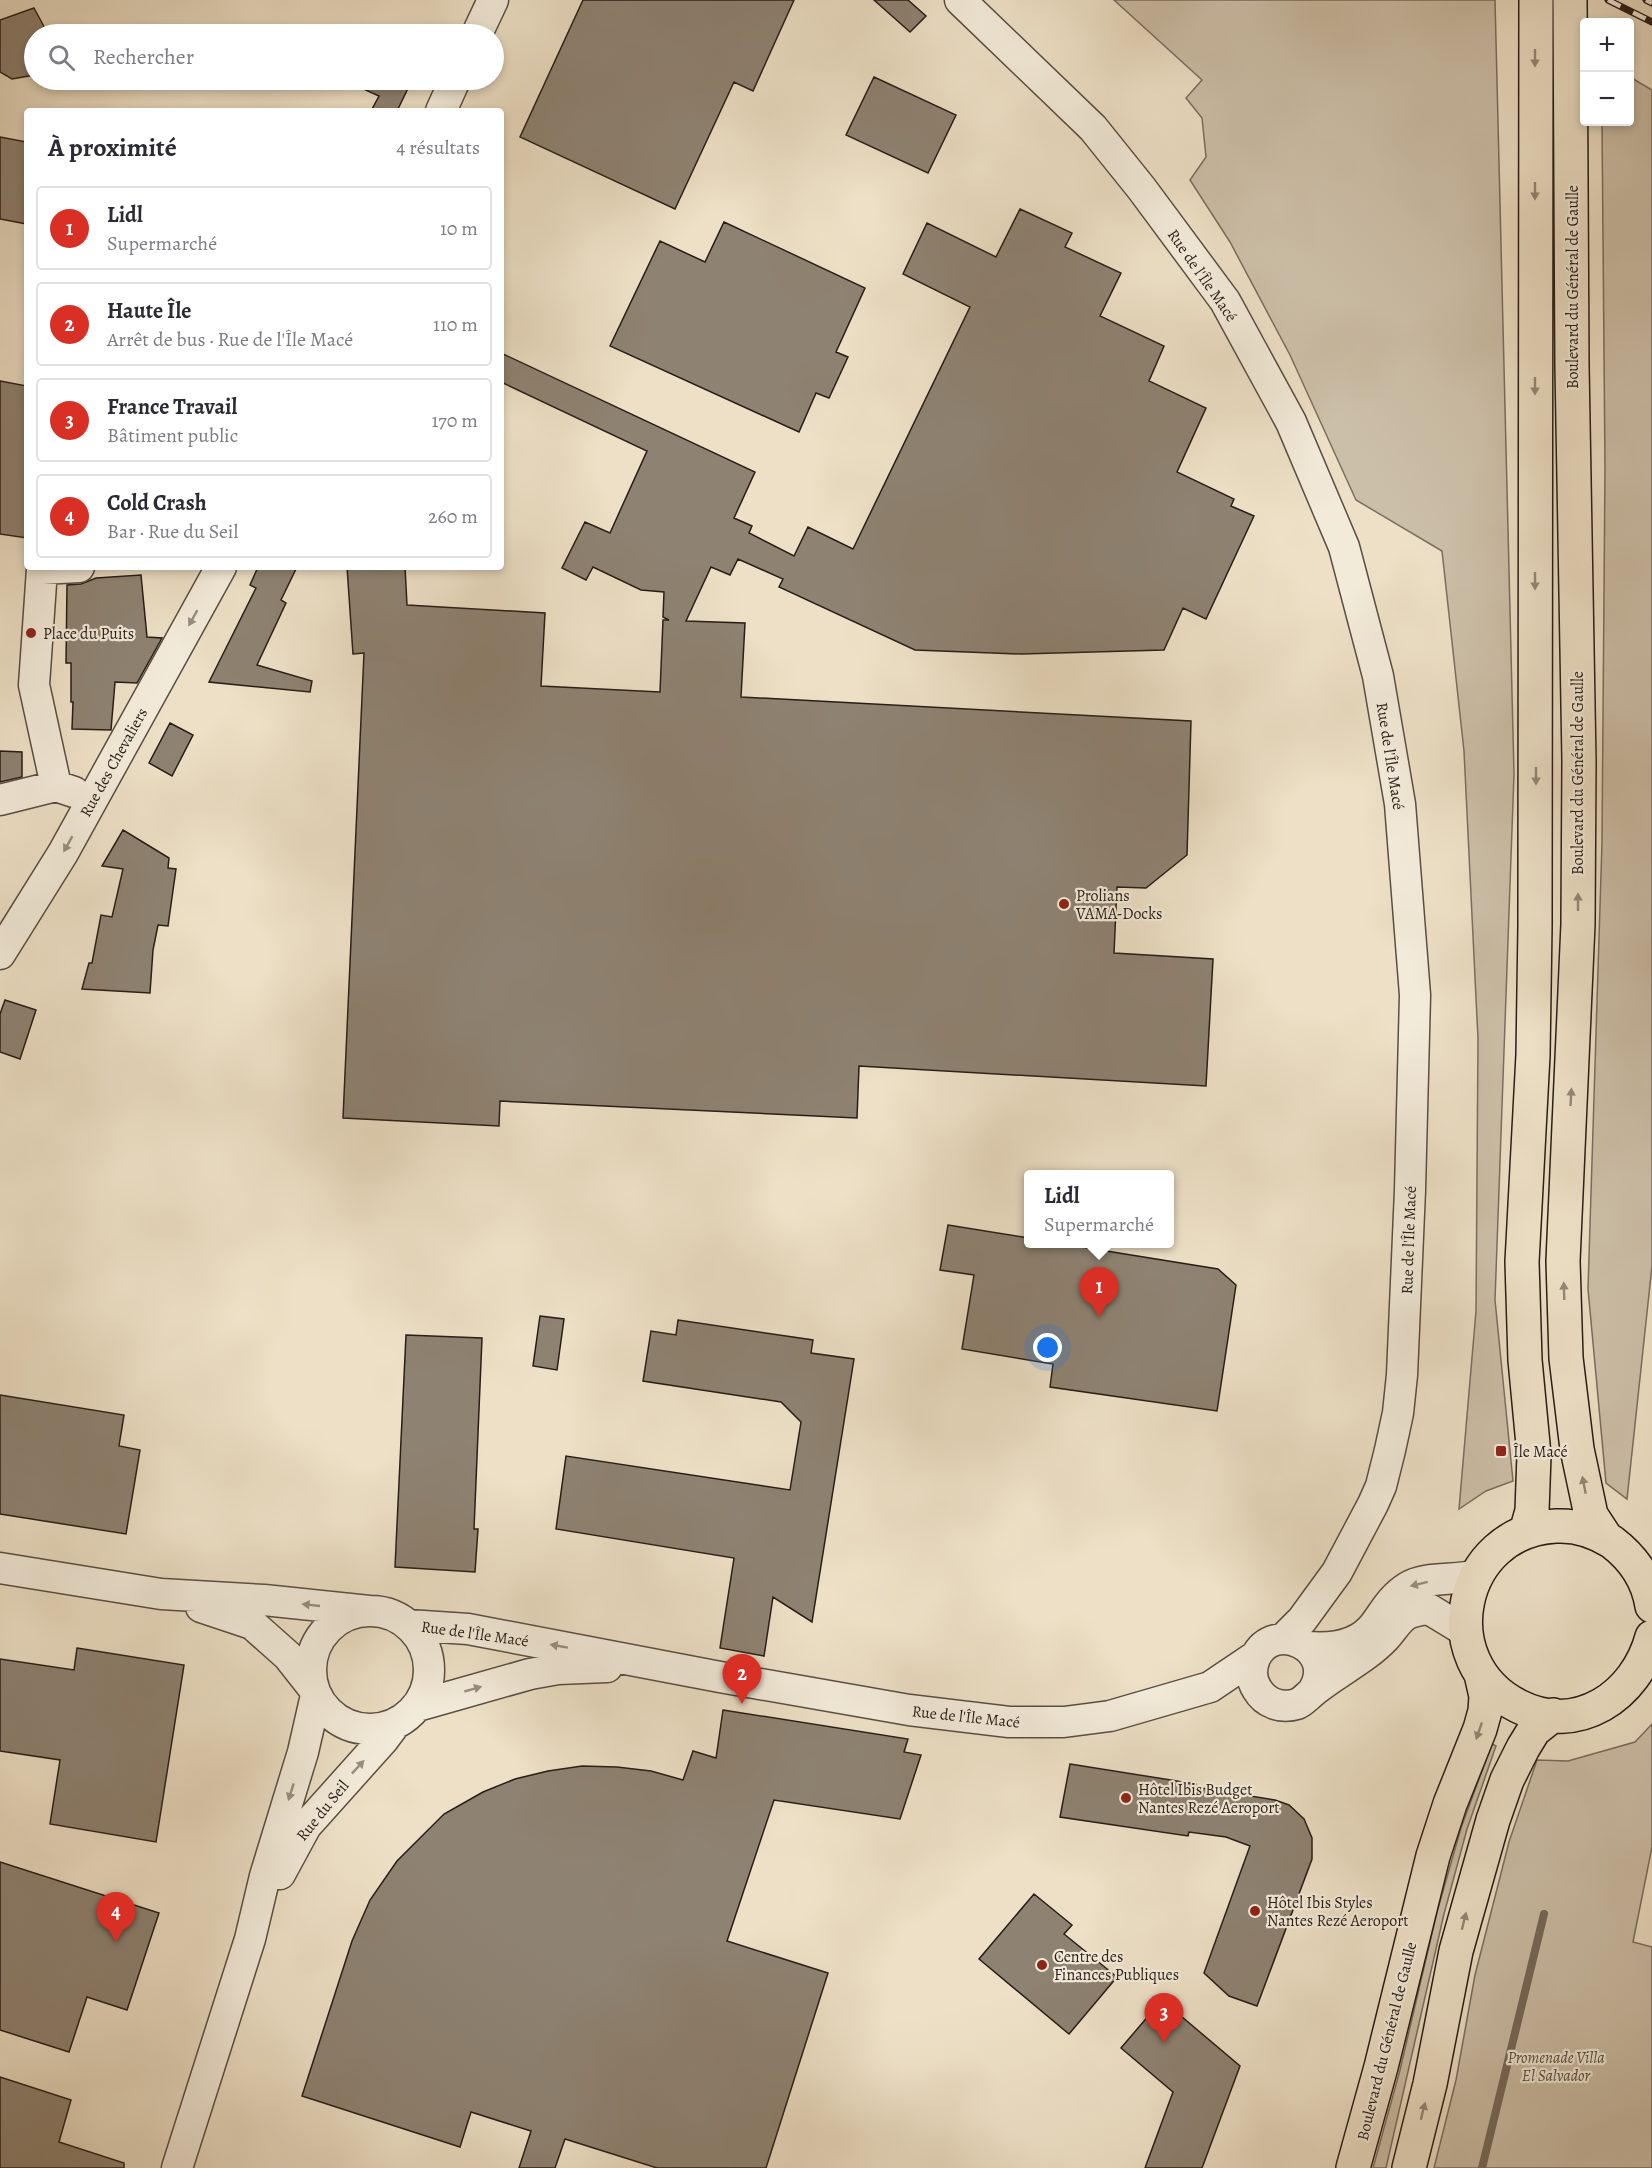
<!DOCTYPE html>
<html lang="fr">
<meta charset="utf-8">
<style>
:root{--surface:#fff;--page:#f2f2f3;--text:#2b2b33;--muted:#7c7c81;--line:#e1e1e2;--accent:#d93025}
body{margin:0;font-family:Alegreya,serif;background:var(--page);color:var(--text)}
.controls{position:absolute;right:18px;top:18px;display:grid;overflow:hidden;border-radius:6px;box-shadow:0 3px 9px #0003}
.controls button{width:54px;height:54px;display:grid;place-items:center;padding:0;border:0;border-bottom:2px solid var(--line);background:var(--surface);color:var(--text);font:30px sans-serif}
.you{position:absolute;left:1048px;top:1348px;width:21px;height:21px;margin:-15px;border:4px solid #fff;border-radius:50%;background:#1a73e8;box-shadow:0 0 0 9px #1a73e833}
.badge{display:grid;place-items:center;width:39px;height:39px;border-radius:50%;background:var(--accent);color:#fff;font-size:20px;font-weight:700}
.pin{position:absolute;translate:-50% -50px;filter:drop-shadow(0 2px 3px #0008)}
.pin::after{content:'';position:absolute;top:32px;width:21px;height:18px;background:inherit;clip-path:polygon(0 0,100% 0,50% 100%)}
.popup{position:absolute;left:1024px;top:1170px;width:150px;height:78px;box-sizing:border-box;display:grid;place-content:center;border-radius:6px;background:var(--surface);filter:drop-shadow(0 2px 4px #0005);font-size:20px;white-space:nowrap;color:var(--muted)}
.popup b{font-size:22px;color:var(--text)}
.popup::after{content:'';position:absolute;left:50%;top:100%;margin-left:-12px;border:12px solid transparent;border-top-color:var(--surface)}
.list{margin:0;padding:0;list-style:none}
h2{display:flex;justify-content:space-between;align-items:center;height:78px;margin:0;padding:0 24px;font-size:26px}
h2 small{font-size:20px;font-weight:400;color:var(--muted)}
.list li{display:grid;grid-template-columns:39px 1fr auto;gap:18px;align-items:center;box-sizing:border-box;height:84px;margin:0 12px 12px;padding:0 12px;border:2px solid var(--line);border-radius:6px}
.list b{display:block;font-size:22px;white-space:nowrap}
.list p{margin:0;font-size:20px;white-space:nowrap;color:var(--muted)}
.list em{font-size:20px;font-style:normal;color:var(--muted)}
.icon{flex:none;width:33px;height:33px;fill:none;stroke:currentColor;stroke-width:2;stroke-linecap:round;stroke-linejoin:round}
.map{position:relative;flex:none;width:1652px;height:2168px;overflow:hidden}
.search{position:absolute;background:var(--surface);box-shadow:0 3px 9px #0003;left:24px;top:24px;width:480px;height:66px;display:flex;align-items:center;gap:15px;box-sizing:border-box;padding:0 21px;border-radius:33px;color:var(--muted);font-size:22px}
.panel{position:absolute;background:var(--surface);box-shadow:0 3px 9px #0003;left:24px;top:108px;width:480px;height:462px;border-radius:6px}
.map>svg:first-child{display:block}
.green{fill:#ccbfa8;stroke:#7a6e60;stroke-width:1.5}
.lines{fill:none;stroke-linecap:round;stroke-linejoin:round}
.stream{stroke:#766a5c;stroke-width:8}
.building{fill:#8e8272;stroke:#281d17;stroke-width:1.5}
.minor-casing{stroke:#594e43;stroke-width:33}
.major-casing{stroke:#281d17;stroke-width:36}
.minor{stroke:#f3ebda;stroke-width:30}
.major{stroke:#ede0c6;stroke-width:33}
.rail-casing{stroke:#281d17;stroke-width:7}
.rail{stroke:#f3ebda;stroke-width:4.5;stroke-dasharray:14;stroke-linecap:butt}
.oneway{fill:#948877}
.oneway2{fill:#988e82}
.poi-dot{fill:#8f2418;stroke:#f3ebda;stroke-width:2}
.labels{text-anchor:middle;stroke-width:4.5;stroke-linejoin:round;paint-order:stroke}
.street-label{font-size:16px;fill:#281d17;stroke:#f3ebda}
.poi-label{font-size:16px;fill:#281d17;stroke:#f3ebda;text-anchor:start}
.park-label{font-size:16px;font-style:italic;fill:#594e42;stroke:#f3ebda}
</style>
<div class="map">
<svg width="1652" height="2168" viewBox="0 0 1652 2168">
<rect width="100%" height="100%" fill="#ede0c6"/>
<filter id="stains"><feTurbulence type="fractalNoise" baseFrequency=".00333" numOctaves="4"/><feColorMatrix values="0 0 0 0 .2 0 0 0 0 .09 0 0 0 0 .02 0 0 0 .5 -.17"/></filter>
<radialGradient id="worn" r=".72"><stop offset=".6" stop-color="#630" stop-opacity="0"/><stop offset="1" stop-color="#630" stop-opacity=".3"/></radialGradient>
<!-- green -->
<path class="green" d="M 1114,0 L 1495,0 L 1514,774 L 1495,1300 L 1513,1481 L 1486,1491 L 1459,1509 L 1476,1311 L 1478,1039 L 1464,751 L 1442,551 L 1356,500 L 1290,355 L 1230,242 L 1190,180 L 1206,157 L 1202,118 L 1186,98 L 1202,80 Z
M 1630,77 L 1652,90 L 1652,1266 L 1627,1499 L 1606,1483 L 1588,1289 L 1602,843 L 1605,468 L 1602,122 L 1630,122 Z
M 1652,1724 L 1652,1847 L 1633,1942 L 1652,1947 L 1652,2168 L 1434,2168 L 1456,2080 L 1475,1975 L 1509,1842 L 1537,1760 L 1568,1761 L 1635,1742 Z
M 1492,1744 L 1496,1746 L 1467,1829 L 1444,1914 L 1386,2168 L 1373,2168 L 1400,2070 L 1437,1912 L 1461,1828 Z"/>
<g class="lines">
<!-- stream -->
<path class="stream" d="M 1482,2168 L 1544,1914"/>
</g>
<!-- building -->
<path class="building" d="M 583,0 L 794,0 L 753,91 L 734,82 L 675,209 L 520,137 Z
M 874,0 L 908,0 L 926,16 L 910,32 Z
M 34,8 L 48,34 L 34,34 L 34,75 L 12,79 L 0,72 L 0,20 Z
M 874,77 L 956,115 L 928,173 L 846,135 Z
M 344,80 L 412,80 L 397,111 L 371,111 L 379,96 Z
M 0,137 L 27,142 L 27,224 L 0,219 Z
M 1020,209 L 1072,233 L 1065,247 L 1121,273 L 1100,316 L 1164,346 L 1149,381 L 1206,408 L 1177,472 L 1234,499 L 1231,506 L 1254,516 L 1206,619 L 1183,608 L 1164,650 L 1021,654 L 915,650 L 779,587 L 783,579 L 738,559 L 730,575 L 711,567 L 686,621 L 745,623 L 741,697 L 1191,721 L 1187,855 L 1146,888 L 1117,887 L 1114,953 L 1213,959 L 1206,1086 L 859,1066 L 857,1118 L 500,1101 L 499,1126 L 343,1118 L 364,653 L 353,654 L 347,567 L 405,567 L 407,605 L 545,613 L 541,686 L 660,692 L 663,620 L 669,620 L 663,617 L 664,592 L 641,590 L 593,567 L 586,580 L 562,568 L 585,522 L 610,533 L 647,451 L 501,382 L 501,353 L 755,472 L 734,518 L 752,526 L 749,533 L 794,556 L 808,527 L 853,549 L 970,307 L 903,274 L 927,223 L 996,257 Z
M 724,222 L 865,288 L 836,352 L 848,357 L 829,398 L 816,393 L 799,432 L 610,346 L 660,241 L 705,262 Z
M 0,381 L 27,386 L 27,538 L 0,534 Z
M 258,567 L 297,567 L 281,600 L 286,603 L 257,665 L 312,681 L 310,692 L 209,682 L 256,588 L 250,585 Z
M 141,575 L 147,637 L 162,638 L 137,683 L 115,682 L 111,730 L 72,729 L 73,702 L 71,702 L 71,663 L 66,663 L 67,585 L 81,584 L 96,578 Z
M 170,723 L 193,735 L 172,776 L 149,763 Z
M 0,751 L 22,752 L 22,777 L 0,782 Z
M 123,830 L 169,858 L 168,868 L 176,869 L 168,926 L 158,925 L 153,950 L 150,993 L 82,989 L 89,963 L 92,963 L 101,915 L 112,917 L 123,869 L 102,866 Z
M 5,1000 L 36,1010 L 20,1059 L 0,1052 L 0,1014 Z
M 948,1225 L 1029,1238 L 1029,1244 L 1063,1244 L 1218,1269 L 1236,1285 L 1217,1411 L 1050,1387 L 1053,1364 L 962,1349 L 974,1275 L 940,1270 Z
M 540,1316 L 564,1319 L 557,1370 L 533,1366 Z
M 678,1320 L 813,1340 L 811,1353 L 854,1359 L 812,1622 L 773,1597 L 764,1656 L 720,1648 L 734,1558 L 556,1529 L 566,1456 L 790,1490 L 801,1422 L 781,1402 L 643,1381 L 651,1331 L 676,1335 Z
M 406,1335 L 482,1338 L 474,1529 L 478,1529 L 475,1572 L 395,1567 Z
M 0,1395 L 124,1415 L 119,1446 L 140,1450 L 126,1534 L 0,1514 Z
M 77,1648 L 184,1665 L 156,1842 L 50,1824 L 60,1760 L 0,1751 L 0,1659 L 74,1670 Z
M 723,1710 L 908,1739 L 904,1752 L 921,1755 L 900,1819 L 774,1800 L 727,1941 L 828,1973 L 766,2168 L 657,2168 L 565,2139 L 555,2168 L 519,2168 L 531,2131 L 471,2112 L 460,2147 L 302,2096 L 352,1941 L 370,1900 L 397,1861 L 444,1814 L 483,1792 L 515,1779 L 548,1771 L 582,1766 L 617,1767 L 651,1771 L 683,1780 L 693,1751 L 716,1758 Z
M 1070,1764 L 1196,1784 L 1195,1787 L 1275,1800 L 1289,1805 L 1304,1819 L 1312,1838 L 1312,1859 L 1257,2006 L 1229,1996 L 1204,1973 L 1250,1846 L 1226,1837 L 1189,1832 L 1188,1836 L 1060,1817 Z
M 0,1862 L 159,1913 L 127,2010 L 87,1997 L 69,2052 L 0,2030 Z
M 1034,1894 L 1072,1925 L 1064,1934 L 1117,1977 L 1069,2034 L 979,1959 Z
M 1162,2000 L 1240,2066 L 1202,2168 L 1145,2168 L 1173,2092 L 1121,2048 Z
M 0,2077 L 71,2100 L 59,2142 L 124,2163 L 124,2168 L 0,2168 Z"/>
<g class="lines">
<!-- minor casing -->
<g class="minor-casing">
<path id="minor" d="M 960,0 L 1093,128 L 1142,189 L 1225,301 L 1291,422 L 1344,547 L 1378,676 L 1400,804 L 1415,995 L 1410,1190 L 1402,1375 L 1398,1413 L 1390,1450 L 1381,1486 L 1373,1504 L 1337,1572 L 1302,1620 L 1283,1639
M 477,34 L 493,0
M 441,111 L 455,80
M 56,786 L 34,685 L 42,569 L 79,567
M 0,800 L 56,786 L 74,792
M 0,954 L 63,853 L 221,567
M 0,1568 L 161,1594 L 264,1600 L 369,1611
M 201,1607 L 252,1624 L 288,1656 L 314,1689
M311 1670a59 59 0 1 1 118 0a59 59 0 1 1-118 0Z
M 408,1625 L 468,1629 L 720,1677 L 909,1710 L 1009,1722 L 1064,1722 L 1110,1716 L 1210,1687 L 1256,1656
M 1308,1647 C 1332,1649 1359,1646 1375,1624 C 1386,1609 1392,1597 1408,1587 C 1425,1576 1456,1581 1477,1575
M 1313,1691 C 1339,1649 1274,1617 1255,1658 C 1251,1668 1251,1680 1257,1689 C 1265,1703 1281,1709 1297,1704 C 1304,1701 1308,1695 1315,1690 C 1337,1672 1365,1659 1385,1638 C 1391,1632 1396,1623 1403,1617 C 1410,1611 1420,1610 1429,1609 L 1465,1631
M 417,1706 L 530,1674 L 558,1669 L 607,1667
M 280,1874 L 306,1826 L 383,1740 L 395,1724
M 177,2168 L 250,1939 L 265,1876 L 303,1752 L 316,1695"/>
</g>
<!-- major casing -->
<g class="major-casing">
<path id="major" d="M 1570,0 L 1572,366 L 1579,761 L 1578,924 L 1563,1261 L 1566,1358 L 1577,1449 L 1591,1515 L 1606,1538
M 1526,1532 L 1532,1511 L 1534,1455 L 1525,1360 L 1522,1262 L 1533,1055 L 1535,926 L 1536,0
M 1652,1606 C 1648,1580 1633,1558 1612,1542 C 1595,1531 1575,1525 1556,1526 C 1458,1531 1431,1662 1518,1706 C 1578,1736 1636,1696 1652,1637
M 1353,2168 L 1381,2067 L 1433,1856 L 1450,1804 L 1480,1729 L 1485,1711 L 1486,1696 L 1481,1674
M 1409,2168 L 1430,2084 L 1456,1951 L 1493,1820 L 1507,1780 L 1523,1748 L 1534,1730 L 1553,1715"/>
</g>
<!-- minor -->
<use href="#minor" class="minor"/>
<!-- major -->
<use href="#major" class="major"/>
<!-- rail casing -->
<g class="rail-casing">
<path id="rail" d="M 1608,0 L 1652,22
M 1646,0 L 1652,3"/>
</g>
<!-- rail -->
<use href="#rail" class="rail"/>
</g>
<!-- one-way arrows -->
<defs><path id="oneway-solid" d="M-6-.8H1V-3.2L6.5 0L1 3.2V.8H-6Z" transform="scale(1.5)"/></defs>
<g class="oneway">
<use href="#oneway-solid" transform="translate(1535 58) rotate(90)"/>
<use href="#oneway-solid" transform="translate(1535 191) rotate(90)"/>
<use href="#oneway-solid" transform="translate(1535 386) rotate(90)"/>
<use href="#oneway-solid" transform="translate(1535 581) rotate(90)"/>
<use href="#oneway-solid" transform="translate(1536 776) rotate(90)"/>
<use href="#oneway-solid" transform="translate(1578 902) rotate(-90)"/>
<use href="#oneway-solid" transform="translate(1571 1097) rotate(-87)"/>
<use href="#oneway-solid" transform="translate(1564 1291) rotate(-92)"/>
<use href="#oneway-solid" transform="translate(1584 1485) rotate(-101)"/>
<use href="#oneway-solid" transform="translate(1479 1731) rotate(109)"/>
<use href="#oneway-solid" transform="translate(1464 1921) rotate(-76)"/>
<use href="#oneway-solid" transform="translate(1423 2111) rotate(-76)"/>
</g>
<g class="oneway2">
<use href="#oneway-solid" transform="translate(193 618) rotate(119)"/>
<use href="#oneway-solid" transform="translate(68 844) rotate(119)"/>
<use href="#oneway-solid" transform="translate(1419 1584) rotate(166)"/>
<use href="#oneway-solid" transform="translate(311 1605) rotate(-174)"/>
<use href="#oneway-solid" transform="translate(559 1646) rotate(-170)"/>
<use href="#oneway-solid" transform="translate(473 1689) rotate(-16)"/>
<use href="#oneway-solid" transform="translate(358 1767) rotate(-47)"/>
<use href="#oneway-solid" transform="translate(291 1792) rotate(107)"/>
</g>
<!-- markers -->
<g class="poi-dot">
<circle cx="31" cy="633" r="6"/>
<circle cx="1064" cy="904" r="6"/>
<rect x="1495" y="1445" width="12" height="12" rx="3"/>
<circle cx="1126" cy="1798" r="6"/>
<circle cx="1255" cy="1911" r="6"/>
<circle cx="1042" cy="1965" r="6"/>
</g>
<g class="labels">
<!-- street labels -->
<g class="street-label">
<text transform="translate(1203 275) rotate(55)" y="6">Rue de l'Île Macé</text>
<text transform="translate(1572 287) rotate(-90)" y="6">Boulevard du Général de Gaulle</text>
<text transform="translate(1391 756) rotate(81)" y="6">Rue de l'Île Macé</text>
<text transform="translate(113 762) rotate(-61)" y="6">Rue des Chevaliers</text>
<text transform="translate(1577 773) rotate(-90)" y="6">Boulevard du Général de Gaulle</text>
<text transform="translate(1408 1240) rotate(-88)" y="6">Rue de l'Île Macé</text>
<text transform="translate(475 1633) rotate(8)" y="6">Rue de l'Île Macé</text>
<text transform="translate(966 1716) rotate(6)" y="6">Rue de l'Île Macé</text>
<text transform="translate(322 1810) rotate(-51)" y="6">Rue du Seil</text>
<text transform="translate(1386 2041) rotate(-76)" y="6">Boulevard du Général de Gaulle</text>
</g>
<!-- poi labels -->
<g class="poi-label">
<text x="43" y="639">Place du Puits</text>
<text x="1076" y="901">Prolians<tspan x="1076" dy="18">VAMA-Docks</tspan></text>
<text x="1513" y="1457">Île Macé</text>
<text x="1138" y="1795">Hôtel Ibis Budget<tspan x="1138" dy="18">Nantes Rezé Aeroport</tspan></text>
<text x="1267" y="1908">Hôtel Ibis Styles<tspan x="1267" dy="18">Nantes Rezé Aeroport</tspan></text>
<text x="1054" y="1962">Centre des<tspan x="1054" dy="18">Finances Publiques</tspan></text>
</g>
<!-- park labels -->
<g class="park-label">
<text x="1556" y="2063">Promenade Villa<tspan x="1556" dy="18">El Salvador</tspan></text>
</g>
</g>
<rect width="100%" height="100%" filter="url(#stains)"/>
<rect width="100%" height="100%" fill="url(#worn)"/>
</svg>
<div class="controls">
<button>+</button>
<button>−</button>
</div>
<div class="you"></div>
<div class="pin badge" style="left:1099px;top:1317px">1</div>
<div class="popup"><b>Lidl</b>Supermarché</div>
<div class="pin badge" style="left:742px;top:1704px">2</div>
<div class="pin badge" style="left:1164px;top:2043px">3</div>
<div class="pin badge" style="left:116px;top:1942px">4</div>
<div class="search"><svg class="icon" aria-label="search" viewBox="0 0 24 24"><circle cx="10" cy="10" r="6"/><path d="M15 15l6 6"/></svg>Rechercher</div>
<section class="panel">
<h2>À proximité<small>4 résultats</small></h2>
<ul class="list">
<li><span class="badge">1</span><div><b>Lidl</b><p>Supermarché</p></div><em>10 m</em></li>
<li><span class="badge">2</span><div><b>Haute Île</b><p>Arrêt de bus · Rue de l'Île Macé</p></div><em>110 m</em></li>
<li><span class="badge">3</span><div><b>France Travail</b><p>Bâtiment public</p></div><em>170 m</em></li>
<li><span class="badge">4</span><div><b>Cold Crash</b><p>Bar · Rue du Seil</p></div><em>260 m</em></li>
</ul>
</section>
</div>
